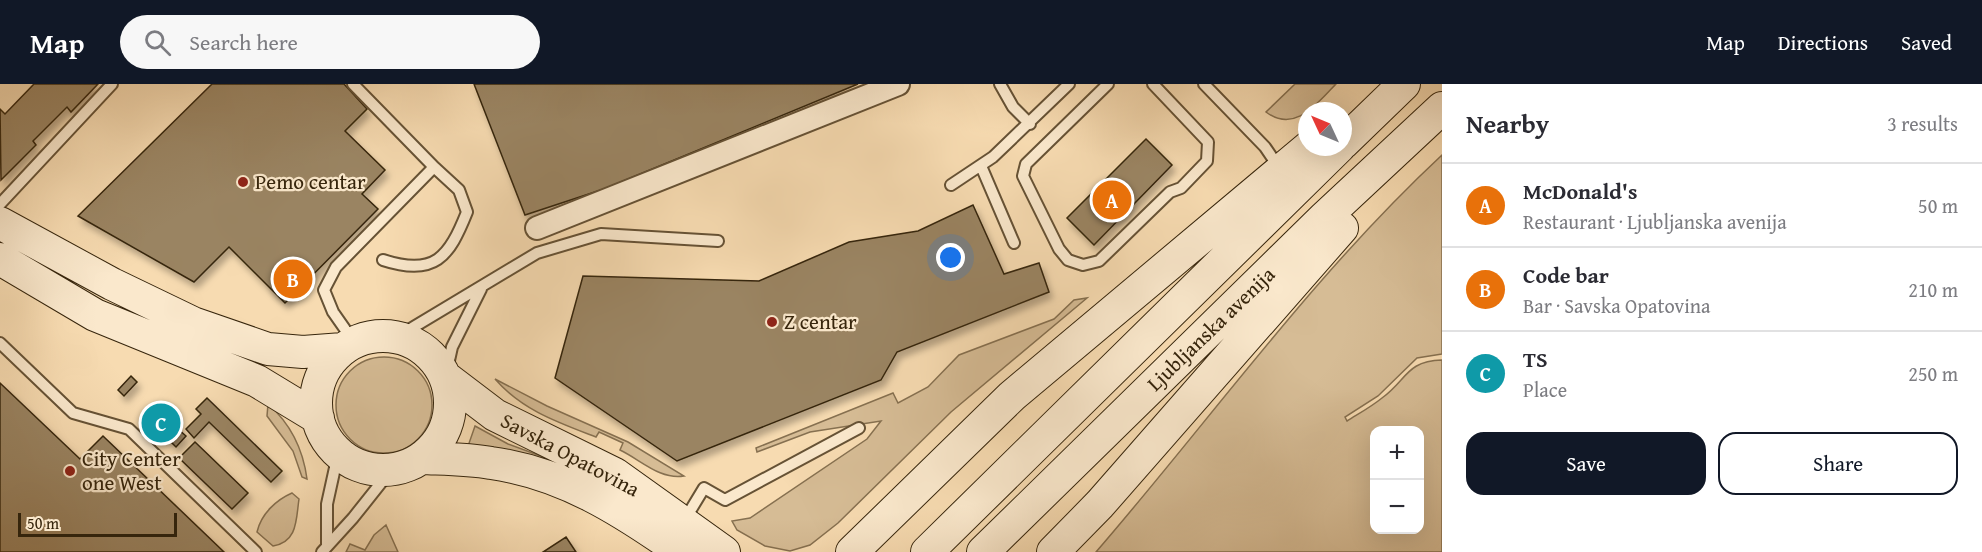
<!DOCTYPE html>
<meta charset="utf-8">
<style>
:root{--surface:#fff;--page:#f7f7f7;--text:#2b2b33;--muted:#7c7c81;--line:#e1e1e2;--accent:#111827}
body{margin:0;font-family:"Gentium Book Plus",serif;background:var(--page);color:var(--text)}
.controls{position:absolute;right:18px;bottom:18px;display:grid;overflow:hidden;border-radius:12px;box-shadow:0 6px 24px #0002}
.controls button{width:54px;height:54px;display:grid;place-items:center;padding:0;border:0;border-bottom:2px solid var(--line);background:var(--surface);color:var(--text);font:30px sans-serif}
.compass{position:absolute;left:1298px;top:18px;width:54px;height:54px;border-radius:50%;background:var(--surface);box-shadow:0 6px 24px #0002;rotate:314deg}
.scale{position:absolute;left:18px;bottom:15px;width:159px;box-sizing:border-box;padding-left:6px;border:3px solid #36250c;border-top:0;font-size:16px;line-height:21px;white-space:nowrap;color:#36250c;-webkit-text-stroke:4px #fae8cc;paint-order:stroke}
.you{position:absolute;left:951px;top:174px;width:21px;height:21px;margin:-15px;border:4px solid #fff;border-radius:50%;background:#1a73e8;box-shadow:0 0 0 9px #1a73e833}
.badge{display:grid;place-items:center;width:39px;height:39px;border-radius:50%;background:var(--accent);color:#fff;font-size:20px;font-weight:700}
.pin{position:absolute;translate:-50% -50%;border:3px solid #fff;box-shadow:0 2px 6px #0006}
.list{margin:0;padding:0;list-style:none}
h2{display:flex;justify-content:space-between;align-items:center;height:78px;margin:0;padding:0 24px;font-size:26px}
h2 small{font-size:20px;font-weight:400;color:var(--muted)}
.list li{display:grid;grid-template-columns:39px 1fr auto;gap:18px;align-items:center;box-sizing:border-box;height:84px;padding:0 24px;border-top:2px solid var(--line)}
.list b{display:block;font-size:22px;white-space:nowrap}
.list p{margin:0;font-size:20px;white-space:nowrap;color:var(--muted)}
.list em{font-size:20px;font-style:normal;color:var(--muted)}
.actions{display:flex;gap:12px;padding:18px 24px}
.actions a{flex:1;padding:14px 0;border:2px solid var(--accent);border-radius:18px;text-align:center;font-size:21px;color:var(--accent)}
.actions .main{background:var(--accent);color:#fff}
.icon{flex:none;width:33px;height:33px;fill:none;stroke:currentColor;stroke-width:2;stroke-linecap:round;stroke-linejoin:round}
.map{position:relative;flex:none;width:1442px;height:468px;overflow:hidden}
header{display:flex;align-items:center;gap:36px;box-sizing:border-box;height:84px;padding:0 30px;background:var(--accent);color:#fff}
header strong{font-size:28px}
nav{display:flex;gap:33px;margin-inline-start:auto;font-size:21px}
.search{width:420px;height:54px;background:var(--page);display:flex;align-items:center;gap:15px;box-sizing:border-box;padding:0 21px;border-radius:33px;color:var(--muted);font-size:22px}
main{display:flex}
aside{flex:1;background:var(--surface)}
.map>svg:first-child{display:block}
.green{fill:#d6bc95;stroke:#867050;stroke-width:1.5;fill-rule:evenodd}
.building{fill:#9a8462;stroke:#36250c;stroke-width:1.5;filter:url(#shadow)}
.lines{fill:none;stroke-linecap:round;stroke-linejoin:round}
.lane-casing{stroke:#665235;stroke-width:14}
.street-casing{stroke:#665235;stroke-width:26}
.secondary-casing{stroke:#36250c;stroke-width:34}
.lane{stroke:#fae8cc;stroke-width:10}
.street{stroke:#fae8cc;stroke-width:22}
.secondary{stroke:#fae8cc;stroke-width:32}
.poi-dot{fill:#8f2418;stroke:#fae8cc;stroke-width:2}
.labels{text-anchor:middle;stroke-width:4.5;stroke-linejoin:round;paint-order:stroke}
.poi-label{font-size:21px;fill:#36250c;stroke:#fae8cc;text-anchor:start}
.street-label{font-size:21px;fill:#36250c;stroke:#fae8cc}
</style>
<header>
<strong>Map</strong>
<div class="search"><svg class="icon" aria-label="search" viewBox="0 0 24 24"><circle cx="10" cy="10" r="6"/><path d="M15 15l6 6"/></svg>Search here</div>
<nav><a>Map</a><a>Directions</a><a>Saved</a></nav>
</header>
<main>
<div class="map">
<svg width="1442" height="468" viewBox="0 0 1442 468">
<defs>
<filter id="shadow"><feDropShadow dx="3.5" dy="6" stdDeviation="3" flood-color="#0004"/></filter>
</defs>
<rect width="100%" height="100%" fill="#f7dbb1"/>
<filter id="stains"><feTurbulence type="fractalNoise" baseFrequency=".00333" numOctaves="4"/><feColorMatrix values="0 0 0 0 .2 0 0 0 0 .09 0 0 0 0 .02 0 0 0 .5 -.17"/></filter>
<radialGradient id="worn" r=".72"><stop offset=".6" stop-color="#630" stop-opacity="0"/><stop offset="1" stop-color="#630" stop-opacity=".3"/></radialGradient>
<!-- green -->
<path class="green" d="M 1295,0 L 1336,0 C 1317,19 1295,50 1266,28 Z
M 1442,71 L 1442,270 L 1417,274 L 1378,312 L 1345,333 L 1347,337 C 1358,330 1371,323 1382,314 C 1407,296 1406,277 1442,276 L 1442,468 L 1096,468 C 1211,335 1313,191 1442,71 ZM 1374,346 L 1420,346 L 1420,446 L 1374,446 Z
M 1087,214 L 951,328 L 838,439 L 810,461 L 790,467 L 765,462 L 737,446 L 732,437 L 750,434 L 867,355 L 881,337 L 810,348 L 757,368 L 756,364 L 893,309 L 898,319 L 928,303 L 959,271 L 1054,235 L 1074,216 Z
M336 321a48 48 0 1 1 96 0a48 48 0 1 1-96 0Z
M 495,295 L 547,322 L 628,358 L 684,392 C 660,396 641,376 620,366 L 623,359 L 599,348 L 596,353 C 557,338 522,326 495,295 Z
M 268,320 C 291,340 303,365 307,395 L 302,393 L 293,367 L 267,332 Z
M 475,342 L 508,360 L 565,381 L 708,468 L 693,468 L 467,365 Z
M 292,409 L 299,415 C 296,435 298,458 273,462 L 257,448 C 261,430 276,416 292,409 Z
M 386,441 L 398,468 L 346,468 L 350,460 L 365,466 L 374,451 Z"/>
<!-- building -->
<path class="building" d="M 34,0 L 98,0 L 71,28 L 67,23 L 33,57 L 36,61 L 1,96 L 0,25 L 5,30 Z
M 212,0 L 344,0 L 367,25 L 345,47 L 385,86 L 362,110 L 378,125 L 285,219 L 229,163 L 194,198 L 78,132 Z
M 474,0 L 858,0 L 604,105 L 525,131 Z
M 1146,55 L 1172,81 L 1094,161 L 1067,134 Z
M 973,121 L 1004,190 L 1039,179 L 1049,208 L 897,268 L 881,296 L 677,377 L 555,294 L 583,192 L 759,197 L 849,158 L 918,147 Z
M 131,292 L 137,298 L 124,312 L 118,306 Z
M 0,299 L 80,375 L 103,352 L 224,468 L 0,468 Z
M 207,314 L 282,387 L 271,398 L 209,338 L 194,354 L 186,345 L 201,330 L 196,325 Z
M 158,325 L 175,341 L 164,353 L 148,337 Z
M 178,345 L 186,352 L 176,363 L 168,355 Z
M 195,358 L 248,409 L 232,425 L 179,374 Z
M 566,453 L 576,468 L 543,468 Z"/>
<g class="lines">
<!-- lane casing -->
<g class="lane-casing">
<path id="lane" d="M 353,0 L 434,83 L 336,183 L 324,206 L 333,228 L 354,258
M 1000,0 L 1013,23 L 1030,40
M 1108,0 L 1026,80 L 1023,92 L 1059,165 L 1068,176 L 1083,181 L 1099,177 L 1170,108 L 1181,104 L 1207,77 L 1208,58 L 1153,0
M 1204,0 L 1265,63 L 1280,85
M 981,82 L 1014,159
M 951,101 L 993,73 L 1069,0
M 0,120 L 112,0
M 383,176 C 435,193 449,173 467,128 L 459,106 L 434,83
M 397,253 L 537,169 L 601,150 L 718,157
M 0,259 L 73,329 L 129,345 L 256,468
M 446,290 L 452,263 L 481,205
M 684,437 L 704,404 L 725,416 L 859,344
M 327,462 L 327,420 L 338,370
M 322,468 L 353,434 L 392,385"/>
</g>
<!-- street casing -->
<g class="street-casing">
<path id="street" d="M 537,144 L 898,0"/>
</g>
<!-- secondary casing -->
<g class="secondary-casing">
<path id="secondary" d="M 1343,59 L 1404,0
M 0,139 L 112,200 L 193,239 L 268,265 L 303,268 L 343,265
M 0,175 L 95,231 L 257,297 L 318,334
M316 319a67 67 0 1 1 134 0a67 67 0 1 1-134 0Z
M 445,293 L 495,331 L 615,390 L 724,468
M 422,374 C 445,375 469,375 491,379 C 564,389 623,427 681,468
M 852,468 L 1012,312 L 1309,63
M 927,468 L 1339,63
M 983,468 L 1325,133 L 1442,24
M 1053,468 L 1100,420 L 1342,144"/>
</g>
<!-- lane -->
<use href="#lane" class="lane"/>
<!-- street -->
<use href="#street" class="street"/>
<!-- secondary -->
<use href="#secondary" class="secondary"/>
</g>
<!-- markers -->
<g class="poi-dot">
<circle cx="243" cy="98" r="6"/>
<circle cx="772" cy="238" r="6"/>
<circle cx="70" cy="387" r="6"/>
</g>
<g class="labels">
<!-- poi labels -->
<g class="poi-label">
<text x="255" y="105">Pemo centar</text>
<text x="784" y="245">Z centar</text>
<text x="82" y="382">City Center<tspan x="82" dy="24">one West</tspan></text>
</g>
<!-- street labels -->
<g class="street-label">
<text transform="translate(1211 245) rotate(-44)" y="7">Ljubljanska avenija</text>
<text transform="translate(570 371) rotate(28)" y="7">Savska Opatovina</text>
</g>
</g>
<rect width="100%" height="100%" filter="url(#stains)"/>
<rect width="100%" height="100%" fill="url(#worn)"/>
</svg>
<div class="controls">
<button>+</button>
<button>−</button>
</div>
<svg class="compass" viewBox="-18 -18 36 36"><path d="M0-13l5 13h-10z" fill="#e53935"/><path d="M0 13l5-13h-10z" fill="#7c7c81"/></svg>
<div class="scale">50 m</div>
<div class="you"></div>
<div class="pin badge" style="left:1112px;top:116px;background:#e8710a">A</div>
<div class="pin badge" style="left:293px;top:195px;background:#e8710a">B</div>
<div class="pin badge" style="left:161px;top:339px;background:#0f9aa8">C</div>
</div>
<aside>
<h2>Nearby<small>3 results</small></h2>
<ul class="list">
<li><span class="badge" style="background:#e8710a">A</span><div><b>McDonald's</b><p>Restaurant · Ljubljanska avenija</p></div><em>50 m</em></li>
<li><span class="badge" style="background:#e8710a">B</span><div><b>Code bar</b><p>Bar · Savska Opatovina</p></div><em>210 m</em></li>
<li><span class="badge" style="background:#0f9aa8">C</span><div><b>TS</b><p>Place</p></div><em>250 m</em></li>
</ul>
<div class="actions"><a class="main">Save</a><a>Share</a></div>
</aside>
</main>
